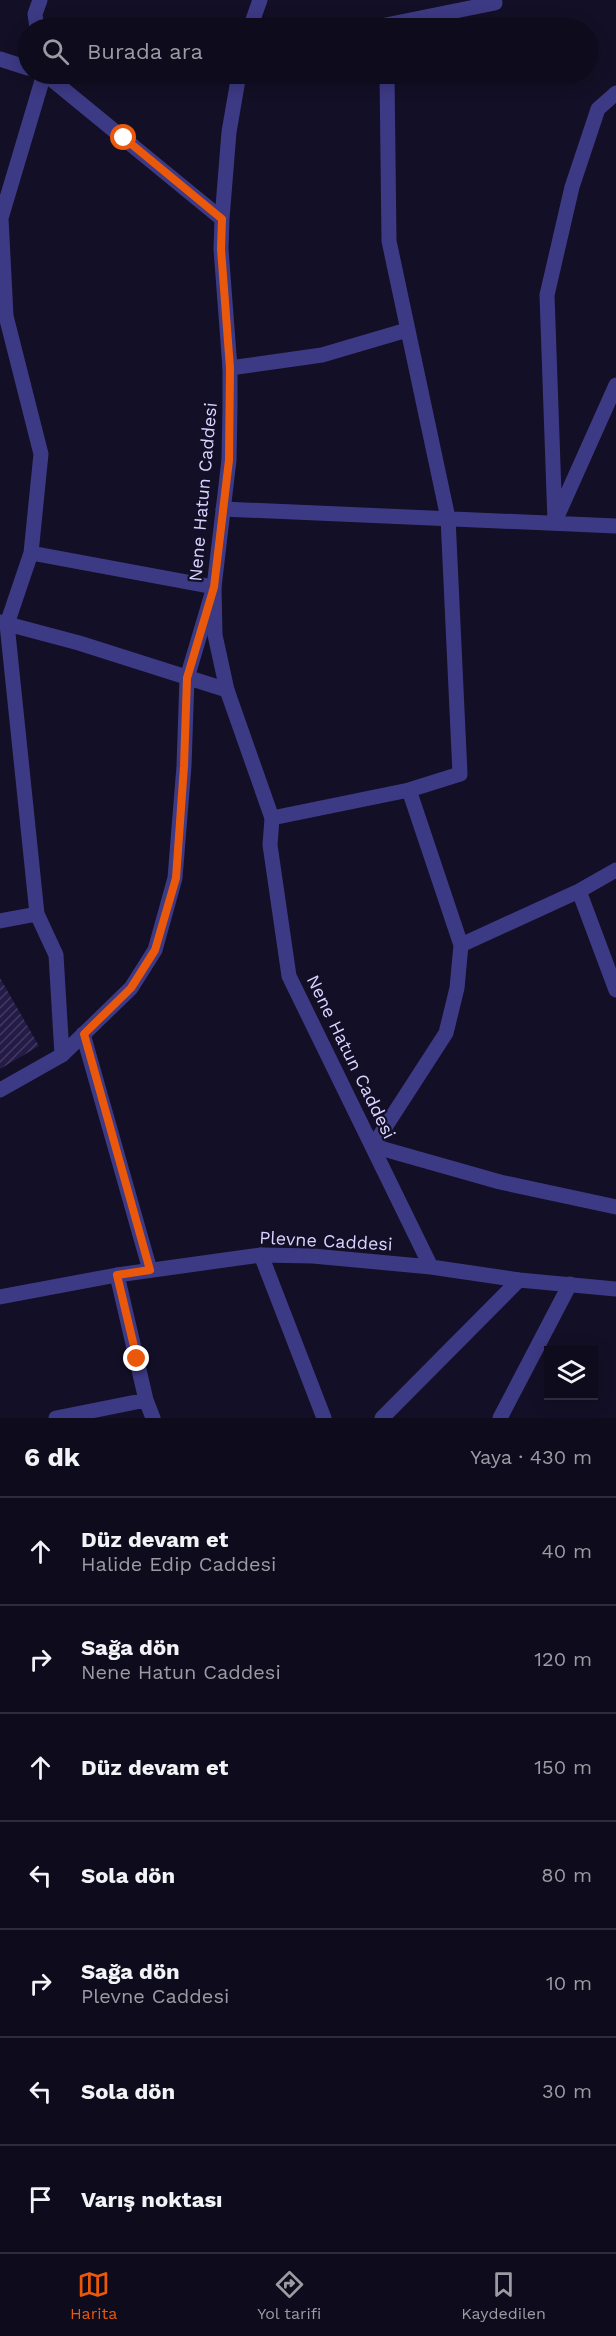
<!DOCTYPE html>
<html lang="tr">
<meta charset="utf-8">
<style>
:root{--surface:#0e0b1c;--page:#1c1929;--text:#f1f3f6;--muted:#9b9ba3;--line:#2e2b3b;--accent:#ea580c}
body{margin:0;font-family:"Work Sans",sans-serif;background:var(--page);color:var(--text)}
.controls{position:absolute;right:18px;bottom:18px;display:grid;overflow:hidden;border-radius:0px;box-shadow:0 3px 15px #0003}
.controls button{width:54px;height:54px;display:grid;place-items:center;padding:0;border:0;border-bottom:2px solid var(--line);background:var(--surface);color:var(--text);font:30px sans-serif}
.stop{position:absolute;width:18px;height:18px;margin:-14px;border:4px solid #ea580c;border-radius:50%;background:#fff}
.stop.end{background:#ea580c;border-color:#fff;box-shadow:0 2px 6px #0008}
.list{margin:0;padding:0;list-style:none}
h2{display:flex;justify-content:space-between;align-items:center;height:78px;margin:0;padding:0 24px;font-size:26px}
h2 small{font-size:20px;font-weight:400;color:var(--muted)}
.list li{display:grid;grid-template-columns:39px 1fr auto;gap:18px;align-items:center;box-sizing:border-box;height:108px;padding:0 24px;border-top:2px solid var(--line)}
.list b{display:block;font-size:22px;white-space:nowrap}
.list p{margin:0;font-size:20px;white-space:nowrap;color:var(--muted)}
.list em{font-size:20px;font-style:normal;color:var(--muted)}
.icon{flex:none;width:33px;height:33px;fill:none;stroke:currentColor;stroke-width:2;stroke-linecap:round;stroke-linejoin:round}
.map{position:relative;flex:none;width:616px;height:1418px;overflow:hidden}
.search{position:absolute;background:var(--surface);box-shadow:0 3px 15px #0003;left:18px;right:18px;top:18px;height:66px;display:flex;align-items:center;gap:15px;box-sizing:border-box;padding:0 21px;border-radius:33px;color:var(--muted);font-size:22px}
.sheet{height:834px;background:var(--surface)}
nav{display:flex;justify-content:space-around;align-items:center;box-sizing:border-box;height:84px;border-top:2px solid var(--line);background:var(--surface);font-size:16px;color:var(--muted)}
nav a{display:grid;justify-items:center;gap:3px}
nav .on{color:var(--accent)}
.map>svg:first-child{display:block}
.building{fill:url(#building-hatch)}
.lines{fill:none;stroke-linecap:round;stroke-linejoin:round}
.minor{stroke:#3d3a85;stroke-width:15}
.tertiary{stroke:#3d3a85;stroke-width:15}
.route{stroke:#ea580c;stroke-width:8}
.labels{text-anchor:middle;stroke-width:4.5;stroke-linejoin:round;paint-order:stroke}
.street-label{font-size:18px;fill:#d9d4ff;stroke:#130f26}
</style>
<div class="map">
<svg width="616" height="1418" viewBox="0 0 616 1418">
<defs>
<pattern id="building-hatch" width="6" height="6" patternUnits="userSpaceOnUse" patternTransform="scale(1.5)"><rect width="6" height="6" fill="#241b47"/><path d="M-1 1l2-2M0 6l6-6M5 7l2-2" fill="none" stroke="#433b63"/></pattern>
</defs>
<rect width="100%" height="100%" fill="#130f26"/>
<!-- building -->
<path class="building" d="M 0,978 L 39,1046 L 0,1069 Z"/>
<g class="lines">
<!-- minor -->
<path class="minor" d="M 37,28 L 35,14 L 40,0
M 371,28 L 495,3 L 494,0
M 44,74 L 1,218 L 6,316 L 41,454 L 31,553 L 7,624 L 37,914 L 56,955 L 62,1055
M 230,368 L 322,355 L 407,330
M 223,509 L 616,526
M 556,519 L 616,385
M 555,522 L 547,295 L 572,187 L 598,109 L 616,93
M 0,622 L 79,643 L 227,690
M 409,790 L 461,945 L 457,988 L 446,1033 L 373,1146 L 500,1182 L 616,1207
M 272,818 L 409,790 L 460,774 L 448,518 L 389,241 L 387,74
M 579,891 L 616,990
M 0,921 L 37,914
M 461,945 L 579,891 L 616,870
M 83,1034 L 150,1270
M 0,1090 L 62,1055 L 131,988 L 155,950 L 175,878 L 184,766 L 187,678 L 214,587 L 31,553
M 261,1255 L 324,1418
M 117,1275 L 146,1400 L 153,1418
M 56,1418 L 146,1400
M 382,1418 L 519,1280
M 500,1418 L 570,1284"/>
<!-- tertiary -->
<path class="tertiary" d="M 250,28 L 260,0
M 0,59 L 28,68
M 45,74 L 222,219
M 239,74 L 229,132 L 222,219 L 221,249 L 230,368 L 230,407 L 229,460 L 214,587 L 215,635 L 227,690 L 272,818 L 270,845 L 289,976 L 431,1267
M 0,1297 L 117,1275 L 261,1255 L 313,1256 L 431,1267 L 519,1280 L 616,1289"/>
</g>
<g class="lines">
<!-- route -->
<path class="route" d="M 124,138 L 222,219 L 221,249 L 230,368 L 229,460 L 214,587 L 187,678 L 184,766 L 176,878 L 155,950 L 131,988 L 84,1034 L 150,1270 L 117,1275 L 137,1359"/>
</g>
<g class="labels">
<!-- street labels -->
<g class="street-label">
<text transform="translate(203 492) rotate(-85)" y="6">Nene Hatun Caddesi</text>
<text transform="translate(351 1057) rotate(64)" y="6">Nene Hatun Caddesi</text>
<text transform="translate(326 1241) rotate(3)" y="6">Plevne Caddesi</text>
</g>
</g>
</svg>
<div class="controls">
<button><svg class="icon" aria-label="layers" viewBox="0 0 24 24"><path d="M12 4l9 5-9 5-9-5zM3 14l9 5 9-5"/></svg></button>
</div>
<div class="stop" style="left:124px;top:138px"></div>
<div class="stop end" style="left:137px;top:1359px"></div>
<div class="search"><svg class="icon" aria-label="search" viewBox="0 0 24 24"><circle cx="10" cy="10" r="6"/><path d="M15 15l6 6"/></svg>Burada ara</div>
</div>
<section class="sheet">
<h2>6 dk<small>Yaya · 430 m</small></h2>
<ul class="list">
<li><svg class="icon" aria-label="ahead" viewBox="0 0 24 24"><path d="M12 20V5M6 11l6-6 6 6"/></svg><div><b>Düz devam et</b><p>Halide Edip Caddesi</p></div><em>40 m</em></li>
<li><svg class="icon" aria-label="right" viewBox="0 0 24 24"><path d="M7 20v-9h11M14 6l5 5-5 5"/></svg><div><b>Sağa dön</b><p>Nene Hatun Caddesi</p></div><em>120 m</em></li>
<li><svg class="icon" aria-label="ahead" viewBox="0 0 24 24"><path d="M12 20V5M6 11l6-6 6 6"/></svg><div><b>Düz devam et</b></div><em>150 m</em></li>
<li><svg class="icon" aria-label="left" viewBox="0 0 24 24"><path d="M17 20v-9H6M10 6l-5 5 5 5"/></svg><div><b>Sola dön</b></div><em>80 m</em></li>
<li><svg class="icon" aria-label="right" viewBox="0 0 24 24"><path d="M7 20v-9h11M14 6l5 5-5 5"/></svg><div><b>Sağa dön</b><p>Plevne Caddesi</p></div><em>10 m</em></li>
<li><svg class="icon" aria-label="left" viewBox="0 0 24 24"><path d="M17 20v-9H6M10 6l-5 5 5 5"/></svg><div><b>Sola dön</b></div><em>30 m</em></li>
<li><svg class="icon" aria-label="arrive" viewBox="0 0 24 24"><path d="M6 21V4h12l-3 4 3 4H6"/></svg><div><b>Varış noktası</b></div></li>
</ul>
</section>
<nav>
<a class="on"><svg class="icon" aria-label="map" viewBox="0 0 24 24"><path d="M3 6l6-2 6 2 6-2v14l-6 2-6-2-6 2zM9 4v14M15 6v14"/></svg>Harita</a>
<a><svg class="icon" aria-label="directions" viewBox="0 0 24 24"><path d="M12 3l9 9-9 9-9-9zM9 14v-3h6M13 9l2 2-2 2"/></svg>Yol tarifi</a>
<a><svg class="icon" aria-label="saved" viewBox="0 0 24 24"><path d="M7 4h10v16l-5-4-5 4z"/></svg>Kaydedilen</a>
</nav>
